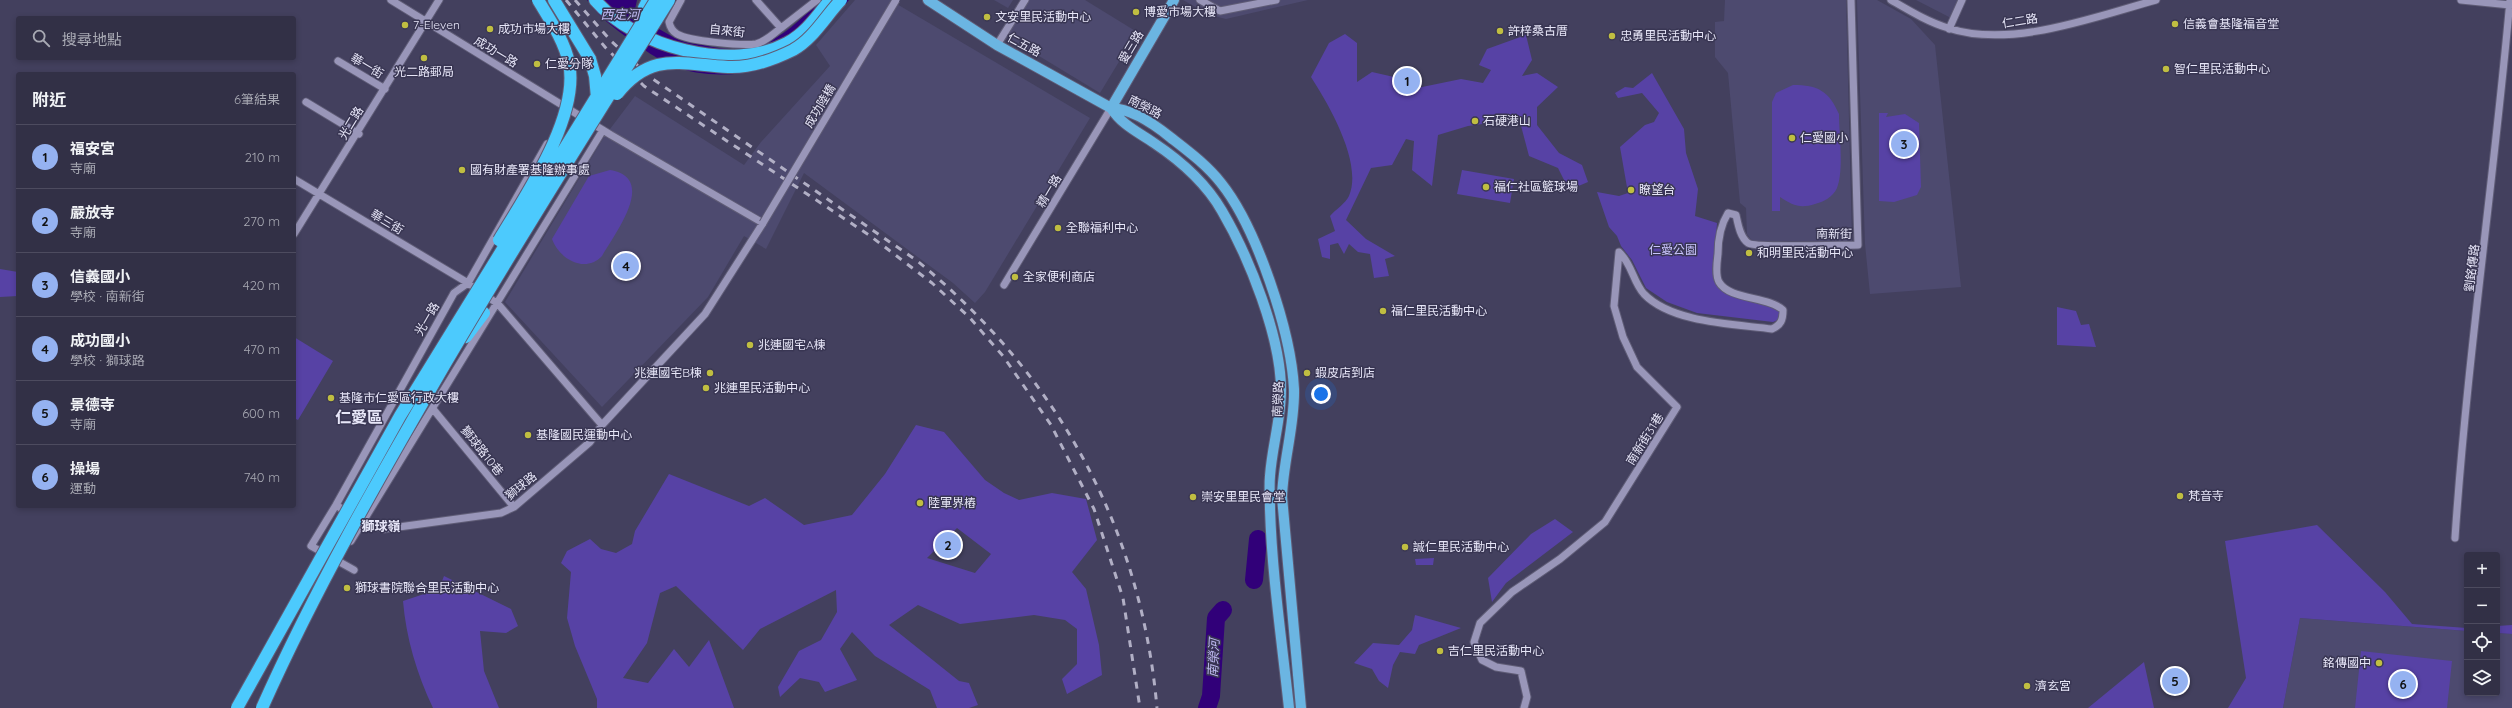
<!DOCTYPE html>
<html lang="zh-TW">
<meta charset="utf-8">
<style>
:root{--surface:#323046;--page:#3d3c51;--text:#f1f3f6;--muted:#a8a9b3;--line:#4d4b5f;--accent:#95b2f1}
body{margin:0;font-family:Quicksand,"Noto Sans TC",sans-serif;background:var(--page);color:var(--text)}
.controls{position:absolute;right:12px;bottom:12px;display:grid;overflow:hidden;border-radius:4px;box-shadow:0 2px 6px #0003}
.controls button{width:36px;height:36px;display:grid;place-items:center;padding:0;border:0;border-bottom:1px solid var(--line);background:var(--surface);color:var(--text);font:20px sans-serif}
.you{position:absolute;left:1321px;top:394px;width:14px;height:14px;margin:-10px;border:3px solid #fff;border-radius:50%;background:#1a73e8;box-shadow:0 0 0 6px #1a73e833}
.badge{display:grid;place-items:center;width:26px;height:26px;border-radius:50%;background:var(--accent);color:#111;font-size:13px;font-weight:700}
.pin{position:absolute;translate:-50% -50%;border:2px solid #fff;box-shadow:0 1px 4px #0006}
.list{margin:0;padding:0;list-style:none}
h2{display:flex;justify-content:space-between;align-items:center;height:52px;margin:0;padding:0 16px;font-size:17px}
h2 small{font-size:13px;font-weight:400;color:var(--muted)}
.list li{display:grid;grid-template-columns:26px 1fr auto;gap:12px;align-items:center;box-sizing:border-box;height:64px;padding:0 16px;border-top:1px solid var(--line)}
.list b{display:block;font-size:15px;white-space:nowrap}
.list p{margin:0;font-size:13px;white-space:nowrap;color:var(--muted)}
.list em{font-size:13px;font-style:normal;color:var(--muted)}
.icon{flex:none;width:22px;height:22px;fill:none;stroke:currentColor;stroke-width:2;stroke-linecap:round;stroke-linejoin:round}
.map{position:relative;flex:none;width:2512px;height:708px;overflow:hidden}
.search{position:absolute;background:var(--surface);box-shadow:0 2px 6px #0003;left:16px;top:16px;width:280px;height:44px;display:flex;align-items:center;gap:10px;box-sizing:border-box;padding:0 14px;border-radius:4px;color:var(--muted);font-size:15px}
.panel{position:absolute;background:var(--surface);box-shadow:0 2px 6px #0003;left:16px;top:72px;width:280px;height:436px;border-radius:4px}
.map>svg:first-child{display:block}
.built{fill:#4d4a6f}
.green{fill:#5742a5;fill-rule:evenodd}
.water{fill:#310079}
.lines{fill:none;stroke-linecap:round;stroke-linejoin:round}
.river{stroke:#310079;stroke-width:18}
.minor-casing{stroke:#5f5c76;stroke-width:9}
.major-casing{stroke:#5f5c76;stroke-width:12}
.highway-casing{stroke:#5f5c76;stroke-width:14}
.minor{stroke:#9996b9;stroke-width:7}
.major{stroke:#6bb5e2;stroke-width:10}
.highway{stroke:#4ccafd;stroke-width:12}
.rail{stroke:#b1afc5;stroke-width:3;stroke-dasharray:7 7;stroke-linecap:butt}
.minor-bridge-casing{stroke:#5f5c76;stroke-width:9;stroke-linecap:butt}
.highway-bridge-casing{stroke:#5f5c76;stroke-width:14;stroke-linecap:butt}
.minor-bridge{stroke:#9996b9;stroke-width:7}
.highway-bridge{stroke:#4ccafd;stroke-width:12}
.poi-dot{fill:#c0be41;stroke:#393653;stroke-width:1.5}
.labels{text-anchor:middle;stroke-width:3;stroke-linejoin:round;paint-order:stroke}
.poi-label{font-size:12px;fill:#e7e6f8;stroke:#393653;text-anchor:start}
.street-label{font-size:12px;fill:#e7e6f8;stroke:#393653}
.park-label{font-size:12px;fill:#c9c4fd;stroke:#393653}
.water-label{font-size:13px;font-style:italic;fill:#beb9f1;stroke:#393653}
.neighbourhood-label{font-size:13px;font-weight:bold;fill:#e7e6f8;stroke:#393653}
.district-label{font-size:16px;font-weight:bold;fill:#e7e6f8;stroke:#393653}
</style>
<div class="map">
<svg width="2512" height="708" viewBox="0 0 2512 708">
<rect width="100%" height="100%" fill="#43405e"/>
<!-- built -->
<path class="built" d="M 855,0 L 890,0 L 1090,118 L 985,292 L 975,303 L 953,283 L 804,173 L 766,249 L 744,236 L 708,297 L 602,407 L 505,302 L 604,137 L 635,96 L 744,165 L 761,142 L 830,66 L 816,45 Z
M 994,0 L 1013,0 L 1008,8 Z
M 1028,0 L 1085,0 L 1137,32 L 1100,93 L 1006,36 Z
M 1183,0 L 1308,0 L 1226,19 L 1210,15 Z
M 1725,0 L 1846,0 L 1852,241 L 1752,241 L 1747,234 L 1746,208 L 1740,203 L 1728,73 L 1715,57 L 1715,22 L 1724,21 Z
M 1857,0 L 1877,0 L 1911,19 L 1935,45 L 1961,287 L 1870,294 L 1865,244 Z
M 1916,0 L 1958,0 L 1951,18 Z
M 2300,618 L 2467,631 L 2467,693 L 2497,693 L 2497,633 L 2512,634 L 2512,708 L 2283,708 Z"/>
<!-- green -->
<path class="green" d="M 1345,34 L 1357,43 L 1357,82 L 1372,72 L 1394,77 L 1398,92 L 1461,79 L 1483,83 L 1491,70 L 1479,65 L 1487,49 L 1526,35 L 1532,60 L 1522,76 L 1537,73 L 1558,87 L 1537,107 L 1537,125 L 1559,153 L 1582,165 L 1588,182 L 1569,190 L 1558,168 L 1529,156 L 1520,122 L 1503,116 L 1497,122 L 1468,126 L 1438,135 L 1432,186 L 1412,170 L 1414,141 L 1406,139 L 1392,165 L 1371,168 L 1346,220 L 1366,239 L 1395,256 L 1385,259 L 1389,276 L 1374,278 L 1370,254 L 1358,252 L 1349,244 L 1344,254 L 1338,243 L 1330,245 L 1330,259 L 1322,257 L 1318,239 L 1335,231 L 1330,216 C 1335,210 1346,203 1349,196 C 1363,163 1329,105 1311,77 L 1329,43 Z
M 1652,73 L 1684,129 L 1686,153 L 1698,189 L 1695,216 L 1717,223 L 1714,262 L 1715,283 L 1723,290 L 1761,301 L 1779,311 L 1780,319 L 1773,322 L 1697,313 L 1667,302 L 1646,288 L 1632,260 L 1621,246 L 1617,236 L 1609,227 L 1597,192 L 1619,196 L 1628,193 L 1620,147 L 1645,125 L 1654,122 L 1659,113 L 1642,93 L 1618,98 L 1615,93 L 1625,87 L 1633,88 Z
M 1793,85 C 1818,85 1829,91 1839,114 C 1839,134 1844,170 1837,188 C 1833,197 1823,202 1815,204 C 1800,209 1792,205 1780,197 L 1780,211 L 1772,211 L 1772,102 L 1776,93 Z
M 1879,113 L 1888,113 L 1886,117 L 1905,114 L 1919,123 L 1921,187 L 1917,195 L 1894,202 L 1879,201 Z
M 610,170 C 658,178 615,233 602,256 C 585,274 559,259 552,239 L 589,176 Z
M 1462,170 L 1514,179 L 1510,203 L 1457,194 Z
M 0,269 L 18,272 L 18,296 L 0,297 Z
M 2057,307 L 2076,311 L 2081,325 L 2089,324 L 2096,347 L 2057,345 Z
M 294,337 L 333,361 L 298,420 L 294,418 Z
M 916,425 L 944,432 L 985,480 L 1004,493 L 1019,500 L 1052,493 L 1086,499 L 1097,540 L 1072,572 L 1086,589 L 1099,645 L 1102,675 L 1067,694 L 1062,679 L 1077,664 L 1077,629 L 1065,620 L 1034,615 L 960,624 L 918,605 L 889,625 L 959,681 L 969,683 L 978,705 L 969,708 L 937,708 L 930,690 L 875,656 L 852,632 L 840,649 L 857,680 L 825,692 L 819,682 L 800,678 L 780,697 L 778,687 L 799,651 L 821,640 L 837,612 L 836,590 L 760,629 L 743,650 L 676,586 L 660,593 L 647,643 L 623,678 L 648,683 L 674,649 L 689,667 L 709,640 L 734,708 L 597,708 L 597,699 L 575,646 L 567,618 L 571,572 L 561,563 L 567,551 L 590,539 L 601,549 L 616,553 L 632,544 L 635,531 L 669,474 L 749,506 L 765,498 L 804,525 L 852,515 L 885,474 ZM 957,528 L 991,554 L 975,573 L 927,558 Z
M 1555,519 L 1573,532 L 1506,583 L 1492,602 L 1488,578 L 1531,534 Z
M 2317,525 L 2385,592 L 2412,624 L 2467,628 L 2467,631 L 2300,618 L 2283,708 L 2228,708 L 2246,678 L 2225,541 Z
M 1434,558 L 1433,565 L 1416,565 L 1415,559 Z
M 444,576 L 511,609 L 518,626 L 506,633 L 480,631 L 484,671 L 499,708 L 433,708 C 417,674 406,638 403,601 L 439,589 Z
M 1415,615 L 1461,628 L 1419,645 L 1415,654 L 1400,652 L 1393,665 L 1388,688 L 1379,681 L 1372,669 L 1354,663 L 1373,643 L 1399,645 L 1412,630 Z
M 2512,625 L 2512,634 L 2497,633 L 2497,626 Z
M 2361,651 L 2452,661 L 2447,708 L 2355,708 Z
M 2144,662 L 2154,708 L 2088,708 Z"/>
<!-- water -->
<path class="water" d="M 587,0 L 637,0 L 634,14 C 649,22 664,33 679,40 C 686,43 695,44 703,45 C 756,58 785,38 819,0 L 849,0 C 831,21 814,46 789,59 C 756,76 708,80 673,66 C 657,59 643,49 629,39 C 614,28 598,16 587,0 Z"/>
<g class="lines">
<!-- river -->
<path class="river" d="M 1254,580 L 1258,539
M 1207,708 L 1211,696 L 1216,618 L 1223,610"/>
<!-- minor casing -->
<g class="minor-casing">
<path id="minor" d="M 681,0 L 669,22 C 670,27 672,31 677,34 C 689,41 742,46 756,44 C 765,42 774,33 781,28
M 756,0 L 781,28 L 817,0
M 1200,0 L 1220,11 L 1276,0
M 1891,0 C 1910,11 1928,22 1948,28 C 2011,49 2094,17 2156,0
M 2461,0 L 2510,5
M 1949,29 L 1962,0
M 997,45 L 1025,0
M 338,61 L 385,89
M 306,102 L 359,134
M 294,179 L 468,283 L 498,304 L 602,425
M 294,234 L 439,0
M 1004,285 L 1111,108
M 433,409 L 514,507
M 336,505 L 363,523 L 384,529 L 501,513 L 514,507 L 590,442 L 602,425 L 705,314 L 763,223 L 611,135 L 391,0
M 2455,538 C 2467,358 2494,180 2510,0
M 351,541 L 603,130
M 354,570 L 311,546 L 336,505 L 454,293 L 468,283 L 547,144
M 1524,708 L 1527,697 L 1521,671 L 1496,667 L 1482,660 L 1474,642 L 1480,623 L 1512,592 L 1560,559 L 1605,522 L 1677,407 L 1637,367 L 1623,337 L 1614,306 L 1619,252 C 1632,264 1633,282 1644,294 C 1672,323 1734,324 1772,329 C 1781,325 1783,320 1783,310 C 1768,296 1729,300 1719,282 C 1715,275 1717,262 1718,254 C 1718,239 1720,226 1728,213 L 1736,215 C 1738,224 1740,237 1748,243 C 1754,248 1842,245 1858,245 L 1851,0"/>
</g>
<!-- major casing -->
<g class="major-casing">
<path id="major" d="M 928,0 L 997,45 L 1111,108 C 1122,125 1138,132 1154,143 C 1181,161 1206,183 1222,211 C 1249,257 1281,337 1281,390 C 1281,419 1272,447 1270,476 C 1269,486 1270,498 1270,509 C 1272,575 1282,642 1289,708
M 1111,108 C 1132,109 1154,124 1170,137 C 1188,151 1207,165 1221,183 C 1257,228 1291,332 1294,389 C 1295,425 1283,461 1282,497 L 1301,708
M 1111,108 L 1174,0"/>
</g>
<!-- highway casing -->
<g class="highway-casing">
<path id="highway" d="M 554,0 L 590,59
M 595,0 C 635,47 732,73 787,43 C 806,33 817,16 830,0
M 644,8 L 648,0
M 466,337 L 484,313"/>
</g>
<!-- minor -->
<use href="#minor" class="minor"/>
<!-- major -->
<use href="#major" class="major"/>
<!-- highway -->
<use href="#highway" class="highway"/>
<!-- rail -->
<path class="rail" d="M 566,0 L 605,47 L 644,86 L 869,235 L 932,283 L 970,318 L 1003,356 L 1051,425 L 1094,509 L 1123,598 L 1140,708
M 575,0 L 611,41 L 650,77 L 916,260 C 1057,374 1141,527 1157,708"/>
<!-- minor-bridge casing -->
<g class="minor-bridge-casing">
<path id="minor-bridge" d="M 763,223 L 896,0"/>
</g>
<!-- highway-bridge casing -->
<g class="highway-bridge-casing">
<path id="highway-bridge" d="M 590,59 L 595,76 L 597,98
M 617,94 C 652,50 682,65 728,67 C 750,68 773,60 793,50 C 813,39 825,17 841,0
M 499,240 C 526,195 580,116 569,63 C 564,40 550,20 538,0
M 237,708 L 400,416 L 656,0
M 262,708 C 315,589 380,476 445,364 C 517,241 593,121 669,0"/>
</g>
<!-- minor-bridge -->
<use href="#minor-bridge" class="minor-bridge"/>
<!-- highway-bridge -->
<use href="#highway-bridge" class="highway-bridge"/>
</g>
<!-- markers -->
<g class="poi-dot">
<circle cx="1136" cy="12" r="4"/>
<circle cx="987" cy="17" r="4"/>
<circle cx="2175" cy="24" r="4"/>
<circle cx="405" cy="25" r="4"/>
<circle cx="490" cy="29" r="4"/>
<circle cx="1500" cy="31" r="4"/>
<circle cx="1612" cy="36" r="4"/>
<circle cx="424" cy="58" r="4"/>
<circle cx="537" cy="64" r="4"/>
<circle cx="2166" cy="69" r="4"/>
<circle cx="1475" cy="121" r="4"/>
<circle cx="1792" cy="138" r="4"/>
<circle cx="462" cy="170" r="4"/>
<circle cx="1486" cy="187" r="4"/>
<circle cx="1631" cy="190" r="4"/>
<circle cx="1058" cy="228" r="4"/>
<circle cx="1749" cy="253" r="4"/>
<circle cx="1015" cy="277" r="4"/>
<circle cx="1383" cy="311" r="4"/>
<circle cx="750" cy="345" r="4"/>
<circle cx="710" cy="373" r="4"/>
<circle cx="1307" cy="373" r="4"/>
<circle cx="706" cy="388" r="4"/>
<circle cx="331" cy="398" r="4"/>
<circle cx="528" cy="435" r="4"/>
<circle cx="2180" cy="496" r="4"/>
<circle cx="1193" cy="497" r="4"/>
<circle cx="920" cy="503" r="4"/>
<circle cx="1405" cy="547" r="4"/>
<circle cx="347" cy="588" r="4"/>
<circle cx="1440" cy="651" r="4"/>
<circle cx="2379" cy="663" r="4"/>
<circle cx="2027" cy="686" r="4"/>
</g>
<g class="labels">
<!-- poi labels -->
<g class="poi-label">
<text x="1144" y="16">博愛市場大樓</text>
<text x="995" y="21">文安里民活動中心</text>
<text x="2183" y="28">信義會基隆福音堂</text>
<text x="413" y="29">7-Eleven</text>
<text x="498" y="33">成功市場大樓</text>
<text x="1508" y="35">許梓桑古厝</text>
<text x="1620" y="40">忠勇里民活動中心</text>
<text x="545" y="68">仁愛分隊</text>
<text x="2174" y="73">智仁里民活動中心</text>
<text x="424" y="76" text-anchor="middle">光二路郵局</text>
<text x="1483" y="125">石硬港山</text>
<text x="1800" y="142">仁愛國小</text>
<text x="470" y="174">國有財產署基隆辦事處</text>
<text x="1494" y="191">福仁社區籃球場</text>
<text x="1639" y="194">瞭望台</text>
<text x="1066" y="232">全聯福利中心</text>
<text x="1757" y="257">和明里民活動中心</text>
<text x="1023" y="281">全家便利商店</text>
<text x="1391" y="315">福仁里民活動中心</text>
<text x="758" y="349">兆連國宅A棟</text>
<text x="702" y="377" text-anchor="end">兆連國宅B棟</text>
<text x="1315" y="377">蝦皮店到店</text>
<text x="714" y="392">兆連里民活動中心</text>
<text x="339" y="402">基隆市仁愛區行政大樓</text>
<text x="536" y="439">基隆國民運動中心</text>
<text x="2188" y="500">梵音寺</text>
<text x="1201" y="501">崇安里里民會堂</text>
<text x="928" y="507">陸軍界樁</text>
<text x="1413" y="551">誠仁里民活動中心</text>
<text x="355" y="592">獅球書院聯合里民活動中心</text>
<text x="1448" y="655">吉仁里民活動中心</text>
<text x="2371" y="667" text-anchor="end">銘傳國中</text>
<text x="2035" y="690">濟玄宮</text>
</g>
<!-- street labels -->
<g class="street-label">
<text transform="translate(2020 21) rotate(-9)" y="4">仁二路</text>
<text transform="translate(727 31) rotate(6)" y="4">自來街</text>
<text transform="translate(1024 45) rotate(28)" y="4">仁五路</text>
<text transform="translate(1131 47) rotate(-59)" y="4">愛三路</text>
<text transform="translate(496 52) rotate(31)" y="4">成功一路</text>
<text transform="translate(367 66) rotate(31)" y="4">華一街</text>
<text transform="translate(820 106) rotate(-59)" y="4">成功陸橋</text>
<text transform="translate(1145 107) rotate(27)" y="4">南榮路</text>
<text transform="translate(351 123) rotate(-59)" y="4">光二路</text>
<text transform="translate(1049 191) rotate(-59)" y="4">精一路</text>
<text transform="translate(387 222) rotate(31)" y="4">華三街</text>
<text transform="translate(1834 234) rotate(1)" y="4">南新街</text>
<text transform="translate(2472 268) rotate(-83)" y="4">劉銘傳路</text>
<text transform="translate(427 319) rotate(-60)" y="4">光一路</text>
<text transform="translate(1278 399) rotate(-88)" y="4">南榮路</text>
<text transform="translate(1645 439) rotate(-58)" y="4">南新街31巷</text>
<text transform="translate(482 451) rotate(51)" y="4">獅球路10巷</text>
<text transform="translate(521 486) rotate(-39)" y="4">獅球路</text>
</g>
<!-- park labels -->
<g class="park-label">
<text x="1673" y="254">仁愛公園</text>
</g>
<!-- water labels -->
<g class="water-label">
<text x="620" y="19">西定河</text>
<text transform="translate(1213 658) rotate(-87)" y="5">南榮河</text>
</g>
<!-- neighbourhood labels -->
<g class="neighbourhood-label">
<text x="381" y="531">獅球嶺</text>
</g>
<!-- district labels -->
<g class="district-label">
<text x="359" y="423">仁愛區</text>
</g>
</g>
</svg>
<div class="controls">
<button>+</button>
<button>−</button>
<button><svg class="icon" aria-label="locate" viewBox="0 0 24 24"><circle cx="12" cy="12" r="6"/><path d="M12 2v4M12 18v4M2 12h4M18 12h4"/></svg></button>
<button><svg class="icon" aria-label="layers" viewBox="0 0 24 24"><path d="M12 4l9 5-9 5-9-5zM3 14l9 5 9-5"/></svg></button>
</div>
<div class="you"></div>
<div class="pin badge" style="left:1407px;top:81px">1</div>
<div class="pin badge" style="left:948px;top:545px">2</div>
<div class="pin badge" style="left:1904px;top:144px">3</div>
<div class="pin badge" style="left:626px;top:266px">4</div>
<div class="pin badge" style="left:2175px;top:681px">5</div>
<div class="pin badge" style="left:2403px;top:684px">6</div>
<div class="search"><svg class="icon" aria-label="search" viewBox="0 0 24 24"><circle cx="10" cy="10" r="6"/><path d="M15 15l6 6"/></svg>搜尋地點</div>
<section class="panel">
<h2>附近<small>6筆結果</small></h2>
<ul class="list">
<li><span class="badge">1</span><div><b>福安宮</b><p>寺廟</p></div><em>210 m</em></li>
<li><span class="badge">2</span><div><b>嚴放寺</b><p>寺廟</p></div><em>270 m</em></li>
<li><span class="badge">3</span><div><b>信義國小</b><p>學校 · 南新街</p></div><em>420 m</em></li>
<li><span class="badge">4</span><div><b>成功國小</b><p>學校 · 獅球路</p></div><em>470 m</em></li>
<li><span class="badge">5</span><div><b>景德寺</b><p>寺廟</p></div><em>600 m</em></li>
<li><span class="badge">6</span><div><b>操場</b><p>運動</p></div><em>740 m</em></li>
</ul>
</section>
</div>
